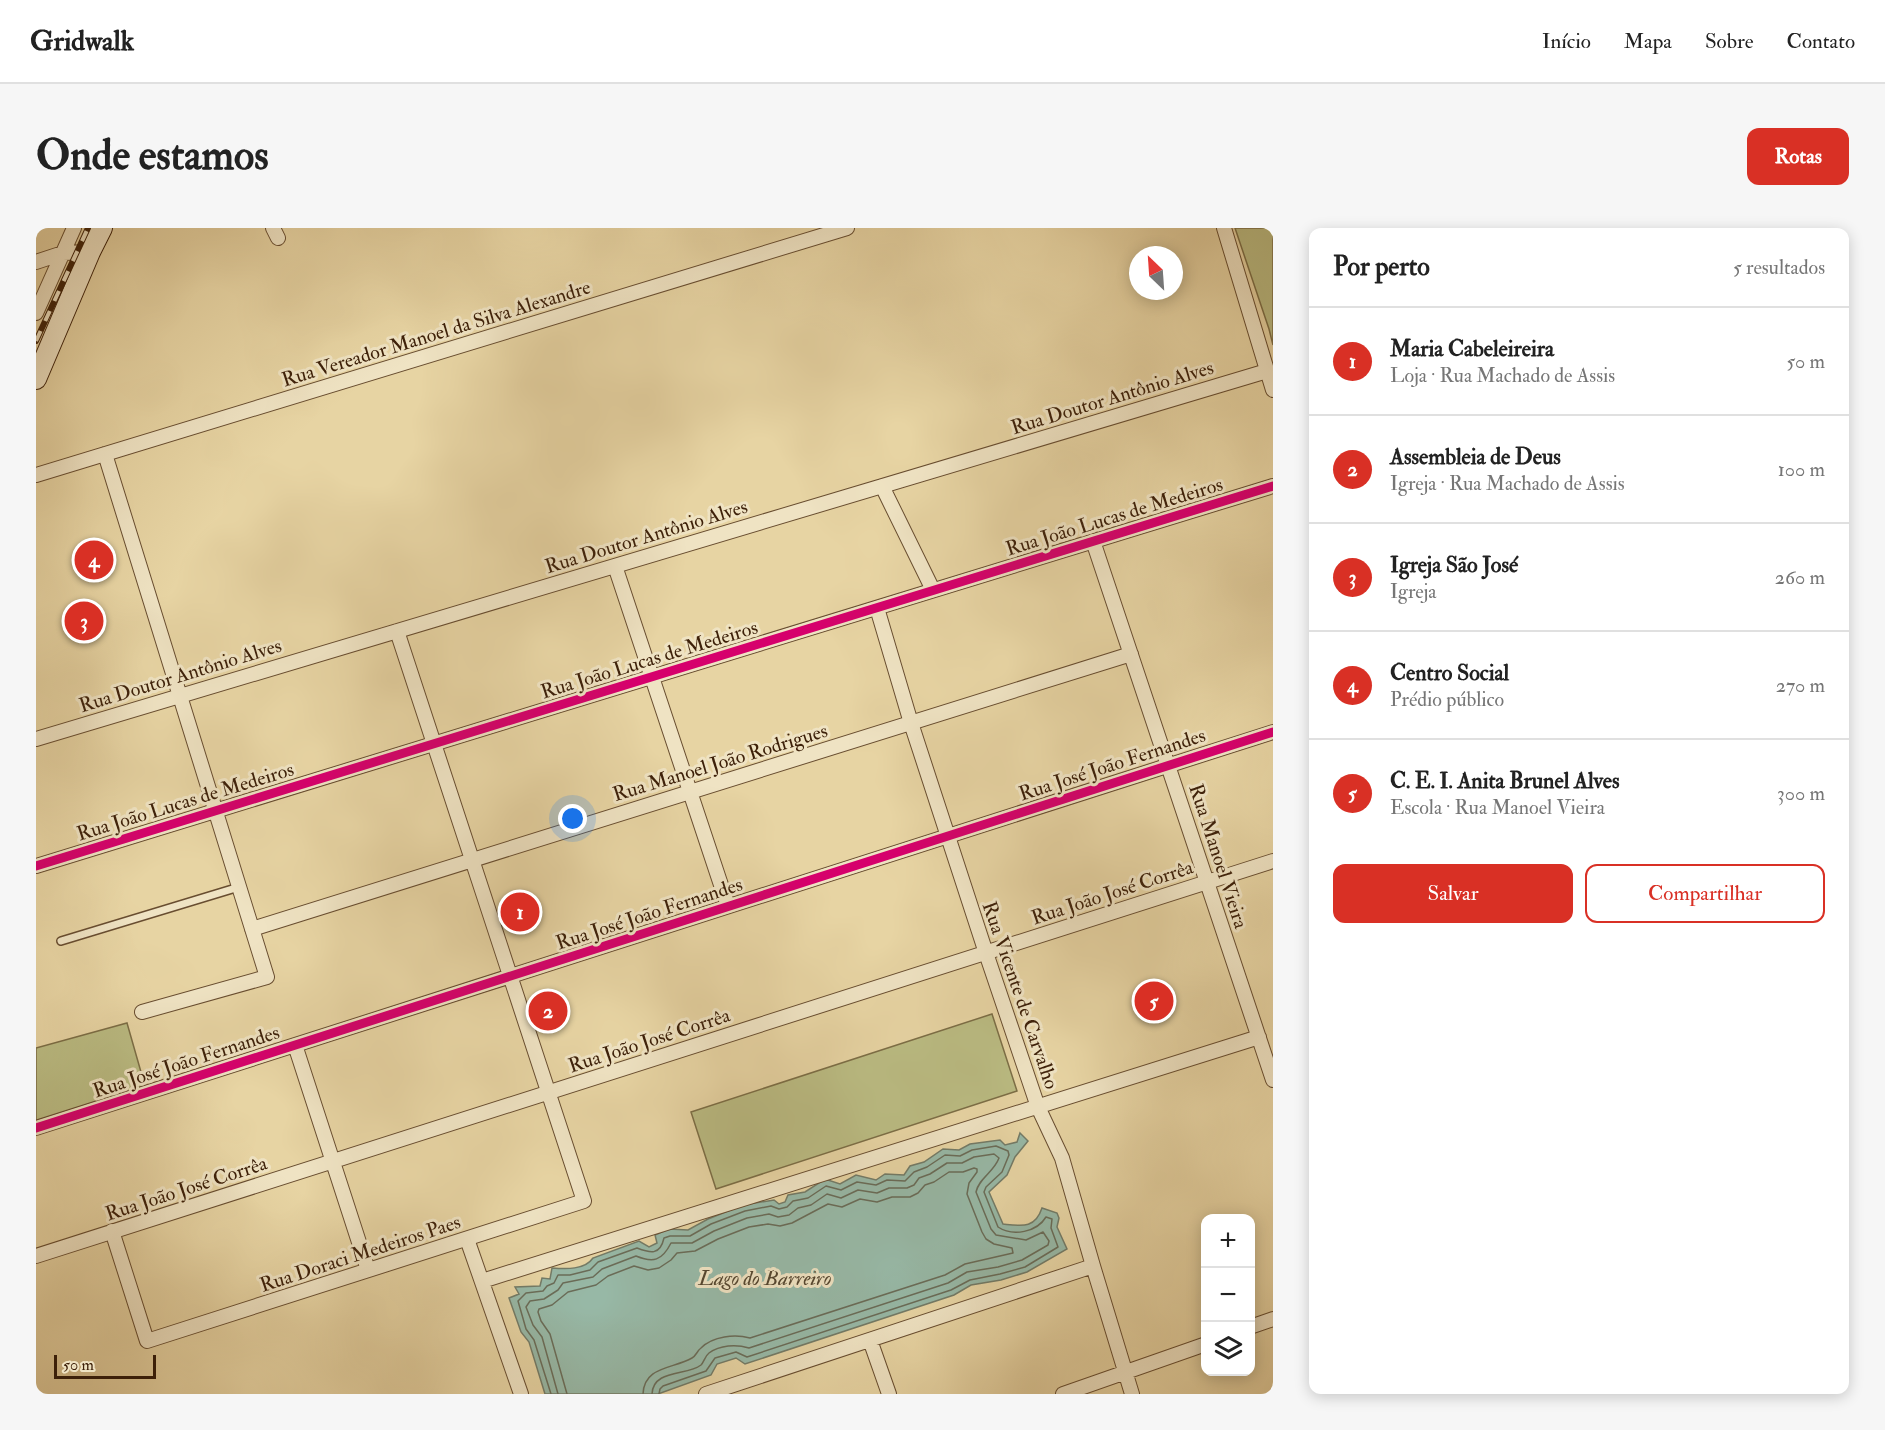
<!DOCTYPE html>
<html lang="pt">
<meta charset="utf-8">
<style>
:root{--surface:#fff;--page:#f6f6f6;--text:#222;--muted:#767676;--line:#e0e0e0;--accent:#d93025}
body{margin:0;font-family:"IM FELL Double Pica",serif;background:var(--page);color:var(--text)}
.controls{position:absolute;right:18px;bottom:18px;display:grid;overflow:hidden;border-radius:12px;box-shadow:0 3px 15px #0003}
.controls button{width:54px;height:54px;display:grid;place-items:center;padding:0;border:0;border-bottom:2px solid var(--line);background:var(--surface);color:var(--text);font:30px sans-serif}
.compass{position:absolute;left:1093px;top:18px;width:54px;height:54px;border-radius:50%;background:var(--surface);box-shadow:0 3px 15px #0003;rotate:335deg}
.scale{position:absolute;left:18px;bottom:15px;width:102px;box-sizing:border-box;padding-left:6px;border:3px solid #3d2009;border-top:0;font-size:16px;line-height:21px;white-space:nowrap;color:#3d2009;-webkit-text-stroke:4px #efe3c3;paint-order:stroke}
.you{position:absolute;left:537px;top:591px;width:21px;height:21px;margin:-15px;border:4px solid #fff;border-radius:50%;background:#1a73e8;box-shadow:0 0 0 9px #1a73e833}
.badge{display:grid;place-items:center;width:39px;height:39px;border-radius:50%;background:var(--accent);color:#fff;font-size:20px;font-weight:700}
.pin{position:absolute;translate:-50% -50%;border:3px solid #fff;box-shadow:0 2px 6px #0006}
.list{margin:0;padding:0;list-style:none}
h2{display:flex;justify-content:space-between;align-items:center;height:78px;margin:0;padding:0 24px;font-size:26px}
h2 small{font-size:20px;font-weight:400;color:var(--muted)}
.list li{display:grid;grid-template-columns:39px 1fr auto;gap:18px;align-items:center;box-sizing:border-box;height:108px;padding:0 24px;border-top:2px solid var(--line)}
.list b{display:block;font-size:22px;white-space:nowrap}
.list p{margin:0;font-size:20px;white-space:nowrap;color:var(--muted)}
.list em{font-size:20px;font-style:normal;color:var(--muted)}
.actions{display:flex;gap:12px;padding:18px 24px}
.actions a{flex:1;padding:14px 0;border:2px solid var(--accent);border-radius:12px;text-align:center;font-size:21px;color:var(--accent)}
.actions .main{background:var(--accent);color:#fff}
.icon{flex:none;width:33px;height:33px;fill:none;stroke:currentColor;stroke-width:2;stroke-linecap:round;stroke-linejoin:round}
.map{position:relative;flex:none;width:1237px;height:1166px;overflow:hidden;border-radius:12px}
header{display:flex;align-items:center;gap:36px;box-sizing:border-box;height:84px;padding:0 30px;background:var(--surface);border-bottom:2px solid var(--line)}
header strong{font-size:28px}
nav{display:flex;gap:33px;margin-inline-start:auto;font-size:21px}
.intro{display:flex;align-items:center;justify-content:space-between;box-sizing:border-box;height:144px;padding:0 36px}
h1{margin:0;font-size:42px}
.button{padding:15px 27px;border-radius:12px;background:var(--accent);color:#fff;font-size:21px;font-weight:700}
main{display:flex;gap:36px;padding:0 36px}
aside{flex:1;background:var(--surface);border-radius:12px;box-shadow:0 3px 15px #0003}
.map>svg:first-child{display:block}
.green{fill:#babb82;stroke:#7c6e46;stroke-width:1.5}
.water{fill:#97b8a6;stroke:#737b67;stroke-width:1.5}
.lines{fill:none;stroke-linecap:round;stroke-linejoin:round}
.shore{stroke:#6a6c58;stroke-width:1.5}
.lane-casing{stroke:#684d30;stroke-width:10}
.street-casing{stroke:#684d30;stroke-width:16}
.secondary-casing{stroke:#3d2009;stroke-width:22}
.lane{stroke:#efe3c3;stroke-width:7}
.street{stroke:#efe3c3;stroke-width:14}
.secondary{stroke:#efe3c3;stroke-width:20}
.rail-casing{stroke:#3d2009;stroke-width:6}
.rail{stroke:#efe3c3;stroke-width:4;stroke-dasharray:11;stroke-linecap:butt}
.cycleway-casing{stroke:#efe3c3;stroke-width:13}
.cycleway{stroke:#d6006c;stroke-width:9}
.labels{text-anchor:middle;stroke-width:6;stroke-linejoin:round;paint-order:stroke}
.street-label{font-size:20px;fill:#3d2009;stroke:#efe3c3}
.water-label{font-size:21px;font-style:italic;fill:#544630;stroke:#efe3c3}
</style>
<header>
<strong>Gridwalk</strong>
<nav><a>Início</a><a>Mapa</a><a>Sobre</a><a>Contato</a></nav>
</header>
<div class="intro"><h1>Onde estamos</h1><a class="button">Rotas</a></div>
<main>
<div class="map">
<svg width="1237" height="1166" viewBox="0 0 1237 1166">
<rect width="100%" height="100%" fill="#e7d4a3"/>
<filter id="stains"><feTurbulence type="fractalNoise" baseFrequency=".00333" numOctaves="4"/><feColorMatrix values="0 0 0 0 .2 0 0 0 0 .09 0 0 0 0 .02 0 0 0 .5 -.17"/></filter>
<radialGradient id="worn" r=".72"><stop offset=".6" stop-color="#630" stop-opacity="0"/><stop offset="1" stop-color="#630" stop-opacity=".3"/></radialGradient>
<!-- green -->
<path class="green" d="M 1199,0 L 1237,0 L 1237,117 L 1233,101 Z
M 956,786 L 981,863 L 680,961 L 655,884 Z
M 91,795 L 109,858 L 0,893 L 0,820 Z"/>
<!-- water -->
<path class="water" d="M 984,905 L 992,913 L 979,929 L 971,947 L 953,964 L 967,996 C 986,998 999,1001 1006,980 L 1021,985 L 1023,990 L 1021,999 L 1031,1021 L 991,1044 L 965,1052 L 935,1057 L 918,1067 L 709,1136 L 700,1130 L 681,1136 L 675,1147 L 622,1166 L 509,1166 L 493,1114 L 485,1104 L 473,1070 L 483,1066 L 479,1059 L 504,1058 L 506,1050 L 514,1051 L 516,1040 C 530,1041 549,1042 557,1030 L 603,1013 L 613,1019 L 621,1015 L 619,1007 L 633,1001 L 652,1002 L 672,991 L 707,977 L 738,972 L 743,976 L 749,974 L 752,967 L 769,964 L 789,951 L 804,956 L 820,947 L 840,952 L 849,946 L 868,947 L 874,938 L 888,934 L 907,921 L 923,922 L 934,916 L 964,912 L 969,917 L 981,914 Z"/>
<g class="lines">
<!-- shore -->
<path class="shore" d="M 515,1166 L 498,1112 L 490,1101 L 482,1073 L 490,1065 L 507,1063 L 511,1058 L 518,1055 L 522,1047 L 534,1047 L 554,1042 L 562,1034 L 601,1020 C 614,1025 624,1028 628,1010 L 634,1008 L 654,1008 L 675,996 L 709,983 L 735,978 L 743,981 L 751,979 L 757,973 L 772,970 L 790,958 L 805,962 L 821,954 L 840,957 L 851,952 L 869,953 L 878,944 L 891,939 L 909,927 L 924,928 L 936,922 L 960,918 L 972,923 L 973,927 L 966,944 L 950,959 L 948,964 L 962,999 C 977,1009 1001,1004 1010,989 L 1016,991 L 1015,1000 L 1022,1019 L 989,1039 L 964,1046 L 934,1052 L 915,1062 L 711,1129 L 700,1124 L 679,1130 L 670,1143 L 627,1158 L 624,1161 L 623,1166
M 522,1166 L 506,1109 L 497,1097 L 490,1079 L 494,1073 L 508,1071 L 522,1062 L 527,1055 L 557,1049 L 566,1041 L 600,1028 C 617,1035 626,1033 635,1015 L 656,1015 L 678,1003 L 711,990 L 733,986 L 742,989 L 753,987 L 762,980 L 775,977 L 791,966 L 805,970 L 822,962 L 841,965 L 853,960 L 871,960 L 878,957 L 883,950 L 894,946 L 911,935 L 926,935 L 938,929 L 958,926 L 963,930 C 958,944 943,950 940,964 L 955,1001 L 960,1007 L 990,1012 L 1007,1004 L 1013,1013 L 1012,1017 L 986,1032 L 962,1039 L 931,1044 L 912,1055 L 713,1120 C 700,1116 684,1117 673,1125 C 669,1128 668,1134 665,1137 C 651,1148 617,1141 616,1166
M 531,1166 L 514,1106 L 505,1093 L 502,1084 L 503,1081 L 516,1077 L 532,1064 L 560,1057 L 572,1048 L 598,1038 L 612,1042 L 623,1040 L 635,1032 L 641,1025 L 659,1023 L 682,1011 L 713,999 L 732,996 L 744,998 L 756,995 L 792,976 L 806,979 L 824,971 L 841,974 L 856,969 L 874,969 L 882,965 L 889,957 L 898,954 L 913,944 L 927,944 L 938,940 L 941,941 L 941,944 L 933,955 L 931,966 L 946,1004 L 950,1011 L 958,1016 L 976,1020 L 977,1025 L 929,1036 L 909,1047 L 714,1110 C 699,1106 677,1108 665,1120 C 661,1123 660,1128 656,1130 C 637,1141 608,1138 607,1166"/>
<!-- lane casing -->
<g class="lane-casing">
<path id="lane" d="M 25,713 L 203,659"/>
</g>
<!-- street casing -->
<g class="street-casing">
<path id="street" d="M 237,0 L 242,10
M 1188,0 L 1237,162
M 0,34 L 27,25 L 54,24
M 0,85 L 38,0
M 69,226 L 231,749 L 106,784
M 0,247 L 811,0
M 846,258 L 897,362
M 1057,313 L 1237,852
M 579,338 L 692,678
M 841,380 L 875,495 L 950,725 L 1002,879 L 1026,930 L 1057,1038 L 1096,1166
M 0,511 L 1231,143
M 0,638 L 1237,258
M 216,701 L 1095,426
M 259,817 L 332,1042
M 0,900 L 1237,504
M 76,1003 L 111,1113 L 548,973 L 361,403
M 431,1011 L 485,1166
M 0,1028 L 1237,633
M 446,1053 L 1223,809
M 1214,1099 L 1237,1091
M 834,1112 L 853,1166
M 670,1166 L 1057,1038
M 1027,1166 L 1170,1116"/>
</g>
<!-- secondary casing -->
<g class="secondary-casing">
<path id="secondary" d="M 0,151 L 54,24 L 66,0"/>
</g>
<!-- lane -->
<use href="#lane" class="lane"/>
<!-- street -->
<use href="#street" class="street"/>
<!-- secondary -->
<use href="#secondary" class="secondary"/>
<!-- rail casing -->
<g class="rail-casing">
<path id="rail" d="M 0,113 L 52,0"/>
</g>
<!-- rail -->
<use href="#rail" class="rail"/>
<!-- cycleway casing -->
<g class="cycleway-casing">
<path id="cycleway" d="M 0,638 L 1237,258
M 0,900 L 1237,504"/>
</g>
<!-- cycleway -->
<use href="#cycleway" class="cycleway"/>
</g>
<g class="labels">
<!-- street labels -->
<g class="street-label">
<text transform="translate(400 105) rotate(-17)" y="7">Rua Vereador Manoel da Silva Alexandre</text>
<text transform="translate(1076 169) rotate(-17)" y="7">Rua Doutor Antônio Alves</text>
<text transform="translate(1078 288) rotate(-17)" y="7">Rua João Lucas de Medeiros</text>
<text transform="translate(610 308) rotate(-17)" y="7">Rua Doutor Antônio Alves</text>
<text transform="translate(613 431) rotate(-17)" y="7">Rua João Lucas de Medeiros</text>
<text transform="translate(144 447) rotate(-17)" y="7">Rua Doutor Antônio Alves</text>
<text transform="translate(684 534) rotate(-17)" y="7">Rua Manoel João Rodrigues</text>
<text transform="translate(1076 536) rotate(-18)" y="7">Rua José João Fernandes</text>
<text transform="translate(149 573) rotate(-17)" y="7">Rua João Lucas de Medeiros</text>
<text transform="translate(1183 628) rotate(72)" y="7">Rua Manoel Vieira</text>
<text transform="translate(1076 664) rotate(-18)" y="7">Rua João José Corrêa</text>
<text transform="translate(613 685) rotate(-18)" y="7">Rua José João Fernandes</text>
<text transform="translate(985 767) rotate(71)" y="7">Rua Vicente de Carvalho</text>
<text transform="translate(613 812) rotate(-18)" y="7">Rua João José Corrêa</text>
<text transform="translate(150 833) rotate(-18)" y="7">Rua José João Fernandes</text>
<text transform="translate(150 960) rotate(-18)" y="7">Rua João José Corrêa</text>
<text transform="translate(324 1025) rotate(-18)" y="7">Rua Doraci Medeiros Paes</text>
</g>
<!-- water labels -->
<g class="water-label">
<text x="729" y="1057">Lago do Barreiro</text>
</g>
</g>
<rect width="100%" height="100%" filter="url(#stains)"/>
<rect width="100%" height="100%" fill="url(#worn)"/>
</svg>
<div class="controls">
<button>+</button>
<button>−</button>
<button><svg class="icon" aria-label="layers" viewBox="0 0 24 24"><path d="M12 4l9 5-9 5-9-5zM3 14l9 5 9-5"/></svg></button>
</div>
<svg class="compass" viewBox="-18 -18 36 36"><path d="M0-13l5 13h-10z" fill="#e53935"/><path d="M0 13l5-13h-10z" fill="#767676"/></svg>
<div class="scale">50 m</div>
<div class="you"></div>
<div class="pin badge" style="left:484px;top:684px">1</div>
<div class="pin badge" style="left:512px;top:783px">2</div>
<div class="pin badge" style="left:48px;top:393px">3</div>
<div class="pin badge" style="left:58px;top:332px">4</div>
<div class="pin badge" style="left:1118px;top:773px">5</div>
</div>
<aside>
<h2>Por perto<small>5 resultados</small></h2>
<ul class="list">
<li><span class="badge">1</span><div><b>Maria Cabeleireira</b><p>Loja · Rua Machado de Assis</p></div><em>50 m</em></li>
<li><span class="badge">2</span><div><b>Assembleia de Deus</b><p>Igreja · Rua Machado de Assis</p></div><em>100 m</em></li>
<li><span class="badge">3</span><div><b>Igreja São José</b><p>Igreja</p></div><em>260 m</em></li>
<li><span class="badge">4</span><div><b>Centro Social</b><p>Prédio público</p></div><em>270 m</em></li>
<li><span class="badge">5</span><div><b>C. E. I. Anita Brunel Alves</b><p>Escola · Rua Manoel Vieira</p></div><em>300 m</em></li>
</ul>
<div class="actions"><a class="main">Salvar</a><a>Compartilhar</a></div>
</aside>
</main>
